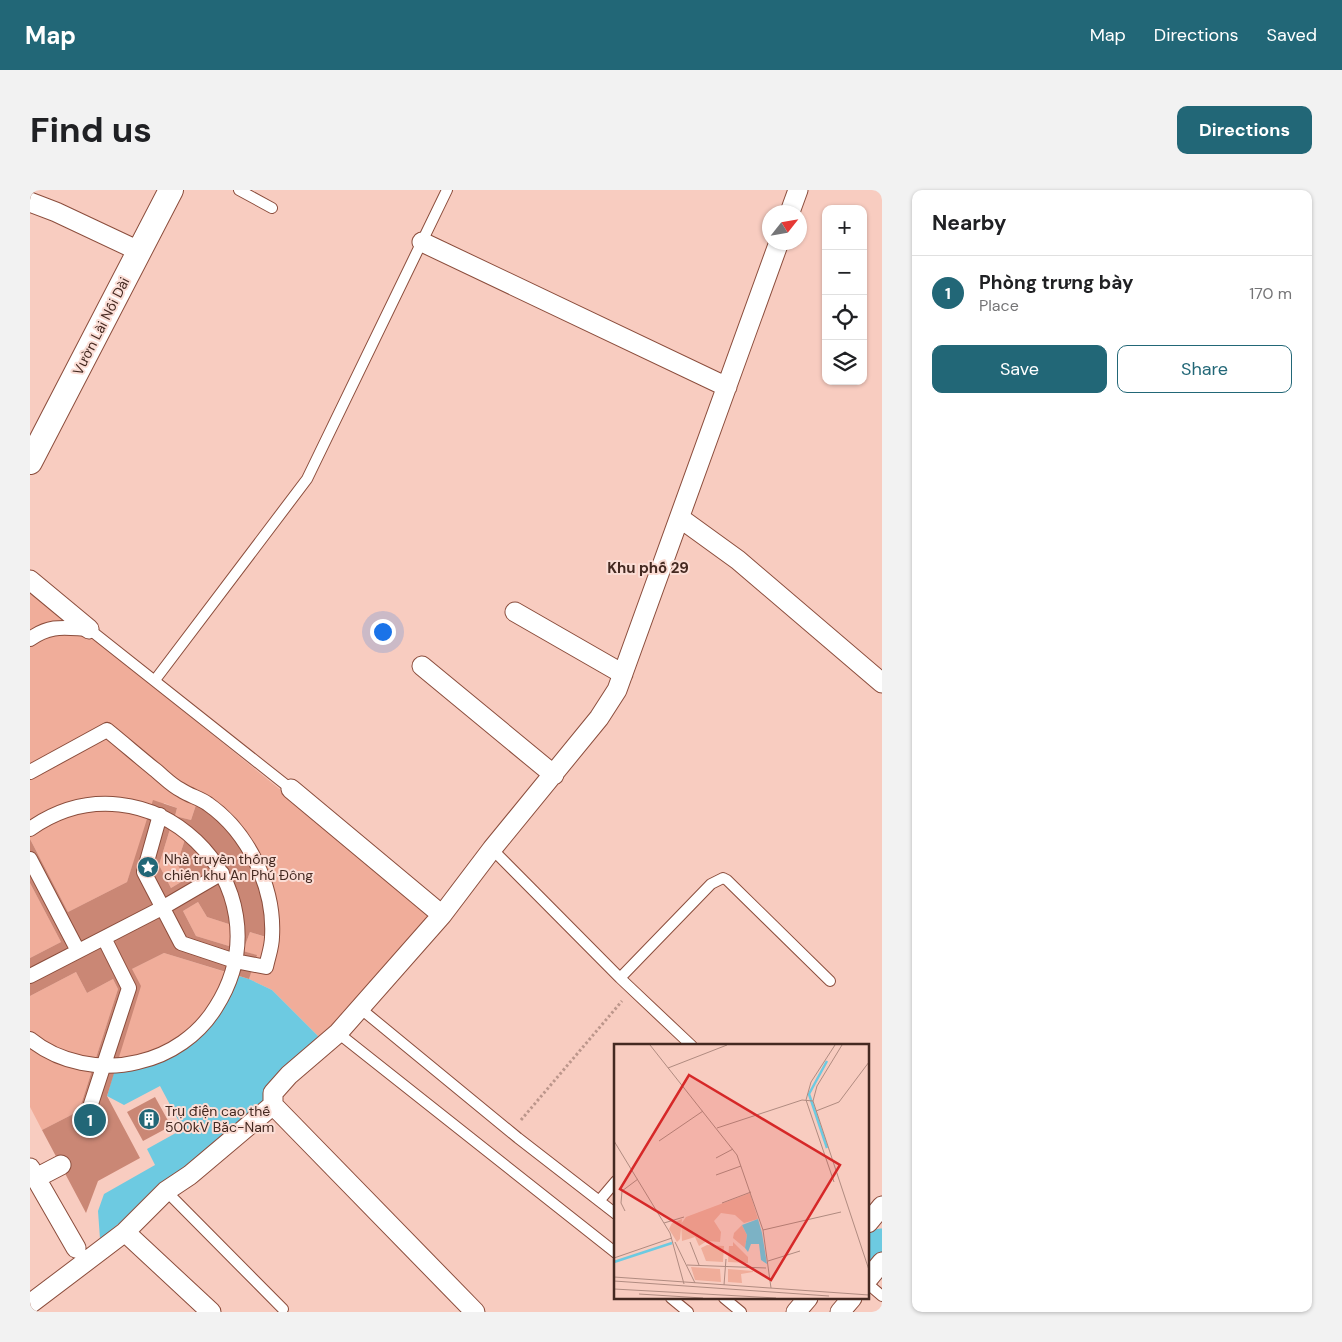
<!DOCTYPE html>
<meta charset="utf-8">
<style>
:root{--surface:#fff;--page:#f2f2f2;--text:#202124;--muted:#757577;--line:#e0e0e0;--accent:#226777}
body{margin:0;font-family:"DM Sans",sans-serif;background:var(--page);color:var(--text)}
.controls{position:absolute;right:15px;top:15px;display:grid;overflow:hidden;border-radius:10px;box-shadow:0 1px 4px #0004}
.controls button{width:45px;height:45px;display:grid;place-items:center;padding:0;border:0;border-bottom:1px solid var(--line);background:var(--surface);color:var(--text);font:25px sans-serif}
.compass{position:absolute;left:732px;top:15px;width:45px;height:45px;border-radius:50%;background:var(--surface);box-shadow:0 1px 4px #0004;rotate:59deg}
.you{position:absolute;left:352px;top:441px;width:18px;height:18px;margin:-12px;border:4px solid #fff;border-radius:50%;background:#1a73e8;box-shadow:0 0 0 8px #1a73e833}
.badge{display:grid;place-items:center;width:32px;height:32px;border-radius:50%;background:var(--accent);color:#fff;font-size:16px;font-weight:700}
.pin{position:absolute;translate:-50% -50%;border:2px solid #fff;box-shadow:0 1px 5px #0006}
.list{margin:0;padding:0;list-style:none}
h2{display:flex;justify-content:space-between;align-items:center;height:65px;margin:0;padding:0 20px;font-size:21px}
h2 small{font-size:16px;font-weight:400;color:var(--muted)}
.list li{display:grid;grid-template-columns:32px 1fr auto;gap:15px;align-items:center;box-sizing:border-box;height:75px;padding:0 20px;border-top:1px solid var(--line)}
.list b{display:block;font-size:19px;white-space:nowrap}
.list p{margin:0;font-size:16px;white-space:nowrap;color:var(--muted)}
.list em{font-size:16px;font-style:normal;color:var(--muted)}
.actions{display:flex;gap:10px;padding:15px 20px}
.actions a{flex:1;padding:11px 0;border:1px solid var(--accent);border-radius:10px;text-align:center;font-size:18px;color:var(--accent)}
.actions .main{background:var(--accent);color:#fff}
.icon{flex:none;width:28px;height:28px;fill:none;stroke:currentColor;stroke-width:2;stroke-linecap:round;stroke-linejoin:round}
.map{position:relative;flex:none;width:852px;height:1122px;overflow:hidden;border-radius:10px}
header{display:flex;align-items:center;gap:30px;box-sizing:border-box;height:70px;padding:0 25px;background:var(--accent);color:#fff}
header strong{font-size:24px}
nav{display:flex;gap:28px;margin-inline-start:auto;font-size:18px}
.intro{display:flex;align-items:center;justify-content:space-between;box-sizing:border-box;height:120px;padding:0 30px}
h1{margin:0;font-size:35px}
.button{padding:12px 22px;border-radius:10px;background:var(--accent);color:#fff;font-size:18px;font-weight:700}
main{display:flex;gap:30px;padding:0 30px}
aside{flex:1;background:var(--surface);border-radius:10px;box-shadow:0 1px 4px #0004}
.map>svg:first-child{display:block}
.green{fill:#f0ad9a}
.water{fill:#6dcae1}
.lines{fill:none;stroke-linecap:round;stroke-linejoin:round}
.river{stroke:#6dcae1;stroke-width:39}
.building{fill:#ca8775;fill-rule:evenodd}
.service-casing{stroke:#8b4d3c;stroke-width:12}
.pedestrian-casing{stroke:#8b4d3c;stroke-width:16}
.minor-casing{stroke:#8b4d3c;stroke-width:21}
.tertiary-casing{stroke:#8b4d3c;stroke-width:26}
.path{stroke:#bc968b;stroke-width:3;stroke-dasharray:2.5 2.5;stroke-linecap:butt}
.service{stroke:#fff;stroke-width:10}
.pedestrian{stroke:#fff;stroke-width:14}
.minor{stroke:#fff;stroke-width:19}
.tertiary{stroke:#fff;stroke-width:24}
.labels{text-anchor:middle;stroke-width:4;stroke-linejoin:round;paint-order:stroke}
.street-label{font-size:14px;fill:#442921;stroke:#fbddd5}
.poi-label{font-size:14px;fill:#442921;stroke:#fbddd5;text-anchor:start}
.neighbourhood-label{font-size:15px;font-weight:bold;fill:#442921;stroke:#fbddd5}
.inset-river{fill:none;stroke:#6dcae1;stroke-width:2.5}
.inset-road{fill:none;stroke:#b08b80;stroke-width:1}
.view{fill:#d62828;fill-opacity:0.15;stroke:#d62828;stroke-width:2.5}
.inset-edge{fill:none;stroke:#442921;stroke-width:2.5}
</style>
<header>
<strong>Map</strong>
<nav><a>Map</a><a>Directions</a><a>Saved</a></nav>
</header>
<div class="intro"><h1>Find us</h1><a class="button">Directions</a></div>
<main>
<div class="map">
<svg width="852" height="1122" viewBox="0 0 852 1122">
<rect width="100%" height="100%" fill="#f8ccc0"/>
<!-- green -->
<path class="green" d="M 0,401 L 42,431 L 0,443 Z
M 25,442 L 57,447 L 67,451 L 404,724 L 291,849 L 242,800 L 219,789 L 226,765 L 213,761 L 220,742 L 241,749 L 167,612 L 161,630 L 145,626 L 147,618 L 134,613 L 130,625 L 120,624 L 97,692 L 38,722 L 0,649 L 0,454 Z
M 140,639 L 157,643 L 147,674 L 156,689 L 141,698 L 129,675 Z
M 0,693 L 31,752 L 0,768 Z
M 168,712 L 177,727 L 205,736 L 199,756 L 166,746 L 153,721 Z
M 134,763 L 202,784 L 153,852 L 86,875 L 102,779 Z
M 46,782 L 57,803 L 83,789 L 88,799 L 49,921 L 12,940 L 0,917 L 0,806 Z"/>
<!-- water -->
<path class="water" d="M 202,784 L 219,789 L 242,800 L 291,849 L 237,902 L 228,920 L 70,1049 L 68,1021 L 74,1004 L 125,975 L 117,959 L 153,939 L 130,896 L 94,915 L 77,906 L 86,875 L 153,852 Z"/>
<g class="lines">
<!-- river -->
<path class="river" d="M 838,1075 L 852,1058"/>
</g>
<!-- building -->
<path class="building" d="M 123,610 L 147,618 L 145,626 L 161,630 L 167,612 L 196,636 L 218,668 L 227,690 L 236,724 L 236,747 L 220,742 L 213,761 L 227,765 L 219,789 L 134,763 L 102,779 L 111,796 L 77,906 L 110,968 L 68,991 L 56,1023 L 12,940 L 49,921 L 88,799 L 83,789 L 57,803 L 46,782 L 0,806 L 0,768 L 31,752 L 0,693 L 0,649 L 38,722 L 97,692 ZM 140,639 L 157,643 L 147,674 L 156,689 L 141,698 L 129,675 ZM 168,712 L 177,727 L 205,736 L 199,756 L 166,746 L 153,721 Z
M 125,907 L 141,936 L 113,951 L 97,922 Z"/>
<g class="lines">
<!-- service casing -->
<g class="service-casing">
<path id="service" d="M 209,0 L 242,18
M 59,439 L 261,599
M 125,490 L 277,289 L 417,0
M 462,659 L 590,788 L 662,856
M 590,788 L 681,694 L 693,688 L 697,690 L 800,791
M 331,819 L 488,948 L 586,1024
M 308,843 L 586,1063
M 136,1001 L 253,1119
M 569,1011 L 586,991
M 838,1094 L 852,1106
M 641,1108 L 658,1122
M 694,1108 L 711,1122"/>
</g>
<!-- pedestrian casing -->
<g class="pedestrian-casing">
<path id="pedestrian" d="M 0,449 C 21,434 35,438 59,439
M 0,582 L 77,540 C 93,553 108,566 124,579 C 133,586 141,595 151,600 C 160,606 170,608 178,614 C 218,642 245,697 242,747 C 242,757 238,767 236,777 L 205,771 L 151,753 L 114,682 L 130,625
M 0,639 C 118,556 263,695 186,817 C 169,845 140,865 108,872 C 72,881 29,873 0,849
M 0,669 L 48,761
M 0,786 L 132,718 L 192,683
M 61,914 L 99,798 L 74,748"/>
</g>
<!-- minor casing -->
<g class="minor-casing">
<path id="minor" d="M 0,12 L 26,22 L 109,61
M 760,22 L 768,0
M 392,52 L 697,197
M 650,328 L 708,370 L 852,493
M 0,390 L 59,439
M 485,422 L 593,484
M 392,476 L 524,585
M 261,599 L 412,725
M 243,915 L 445,1122
M 0,978 L 46,1058
M 6,988 L 31,975
M 838,1033 L 852,1016
M 95,1042 L 181,1122
M 838,1089 L 852,1072
M 0,1114 L 95,1042 L 136,1001 L 160,985 L 243,915 L 243,903 L 259,885 L 308,843 L 412,725 L 462,659 L 569,528 L 587,500 L 749,52
M 766,1122 L 778,1108
M 810,1122 L 822,1108"/>
</g>
<!-- tertiary casing -->
<g class="tertiary-casing">
<path id="tertiary" d="M 0,272 L 141,0"/>
</g>
<!-- path -->
<path class="path" d="M 491,930 L 592,811"/>
<!-- service -->
<use href="#service" class="service"/>
<!-- pedestrian -->
<use href="#pedestrian" class="pedestrian"/>
<!-- minor -->
<use href="#minor" class="minor"/>
<!-- tertiary -->
<use href="#tertiary" class="tertiary"/>
</g>
<!-- icons -->
<defs>
<g id="sight-disc" transform="scale(1.125)"><circle r="9.5" fill="#226777" stroke="#fbddd5"/><path d="M0-6L1.8-2.2L6-1.7L2.9 1.2L3.7 5.4L0 3.3L-3.7 5.4L-2.9 1.2L-6-1.7L-1.8-2.2Z" fill="#fff"/></g>
<g id="building-disc" transform="scale(1.125)"><circle r="9.5" fill="#226777" stroke="#fbddd5"/><path d="M-4-6H4V6H1V3H-1V6H-4ZM-2.5-4.3h1.7v1.8h-1.7ZM.8-4.3h1.7v1.8H.8ZM-2.5-1h1.7V.8h-1.7ZM.8-1h1.7V.8H.8Z" fill="#fff"/></g>
</defs>
<g fill-rule="evenodd">
<use href="#sight-disc" x="118" y="677"/>
<use href="#building-disc" x="119" y="929"/>
</g>
<g class="labels">
<!-- street labels -->
<g class="street-label">
<text transform="translate(71 136) rotate(-63)" y="5">Vườn Lài Nối Dài</text>
</g>
<!-- poi labels -->
<g class="poi-label">
<text x="134" y="674">Nhà truyền thống<tspan x="134" dy="16">chiến khu An Phú Đông</tspan></text>
<text x="135" y="926">Trụ điện cao thế<tspan x="135" dy="16">500kV Bắc-Nam</tspan></text>
</g>
<!-- neighbourhood labels -->
<g class="neighbourhood-label">
<text x="618" y="383">Khu phố 29</text>
</g>
</g>
<!-- overview -->
<g transform="translate(584 854)">
<rect width="255" height="255" fill="#f8ccc0"/>
<path d="M 136,149 L 144,175 L 130,179 L 121,171 L 107,169 L 100,177 L 107,188 L 106,198 L 93,197 L 85,202 L 81,193 L 68,197 L 67,180 L 72,173 ZM 68,175 L 66,195 L 63,198 L 55,185 L 58,179 ZM 128,181 L 133,191 L 131,204 L 119,194 L 120,189 ZM 119,198 L 134,213 L 134,219 L 114,218 L 115,202 L 119,202 ZM 93,201 L 110,202 L 109,218 L 92,217 L 87,204 ZM 77,223 L 106,225 L 107,238 L 81,236 ZM 114,225 L 139,227 L 139,228 L 127,230 L 128,239 L 114,238 Z" fill="#f0ad9a"/>
<path d="M 144,175 L 148,189 L 153,220 L 147,216 L 145,200 L 137,200 L 134,208 L 131,204 L 133,191 L 128,181 Z" fill="#6dcae1"/>
<path class="inset-river" d="M 213,17 L 195,50 L 213,104M 0,218 L 58,199"/>
<path class="inset-road" d="M 36,1 L 123,111 L 149,186 L 157,244M 228,1 L 203,42 L 199,57 L 255,226M 54,24 L 113,1M 202,67 L 225,58 L 255,18M 103,84 L 188,56 L 199,57M 0,97 L 56,189 L 70,240M 45,97 L 89,67M 102,114 L 119,105M 102,131 L 127,122M 220,138 L 192,56 L 197,38 L 221,1M 108,159 L 137,148M 11,167 L 7,159 L 8,147 L 24,135M 50,179 L 70,173M 149,186 L 227,168M 61,198 L 81,239M 76,198 L 85,221M 0,214 L 58,194M 154,217 L 186,207M 73,221 L 152,224M 0,233 L 255,251M 0,237 L 215,252M 110,241 L 112,215M 0,245 L 162,254M 25,250 L 89,254"/>
<path class="view" d="M 75,31 L 226,121 L 157,236 L 6,145 Z"/>
<rect width="255" height="255" class="inset-edge"/>
</g>
</svg>
<div class="controls">
<button>+</button>
<button>−</button>
<button><svg class="icon" aria-label="locate" viewBox="0 0 24 24"><circle cx="12" cy="12" r="6"/><path d="M12 2v4M12 18v4M2 12h4M18 12h4"/></svg></button>
<button><svg class="icon" aria-label="layers" viewBox="0 0 24 24"><path d="M12 4l9 5-9 5-9-5zM3 14l9 5 9-5"/></svg></button>
</div>
<svg class="compass" viewBox="-18 -18 36 36"><path d="M0-13l5 13h-10z" fill="#e53935"/><path d="M0 13l5-13h-10z" fill="#757577"/></svg>
<div class="you"></div>
<div class="pin badge" style="left:60px;top:930px">1</div>
</div>
<aside>
<h2>Nearby<small></small></h2>
<ul class="list">
<li><span class="badge">1</span><div><b>Phòng trưng bày</b><p>Place</p></div><em>170 m</em></li>
</ul>
<div class="actions"><a class="main">Save</a><a>Share</a></div>
</aside>
</main>
